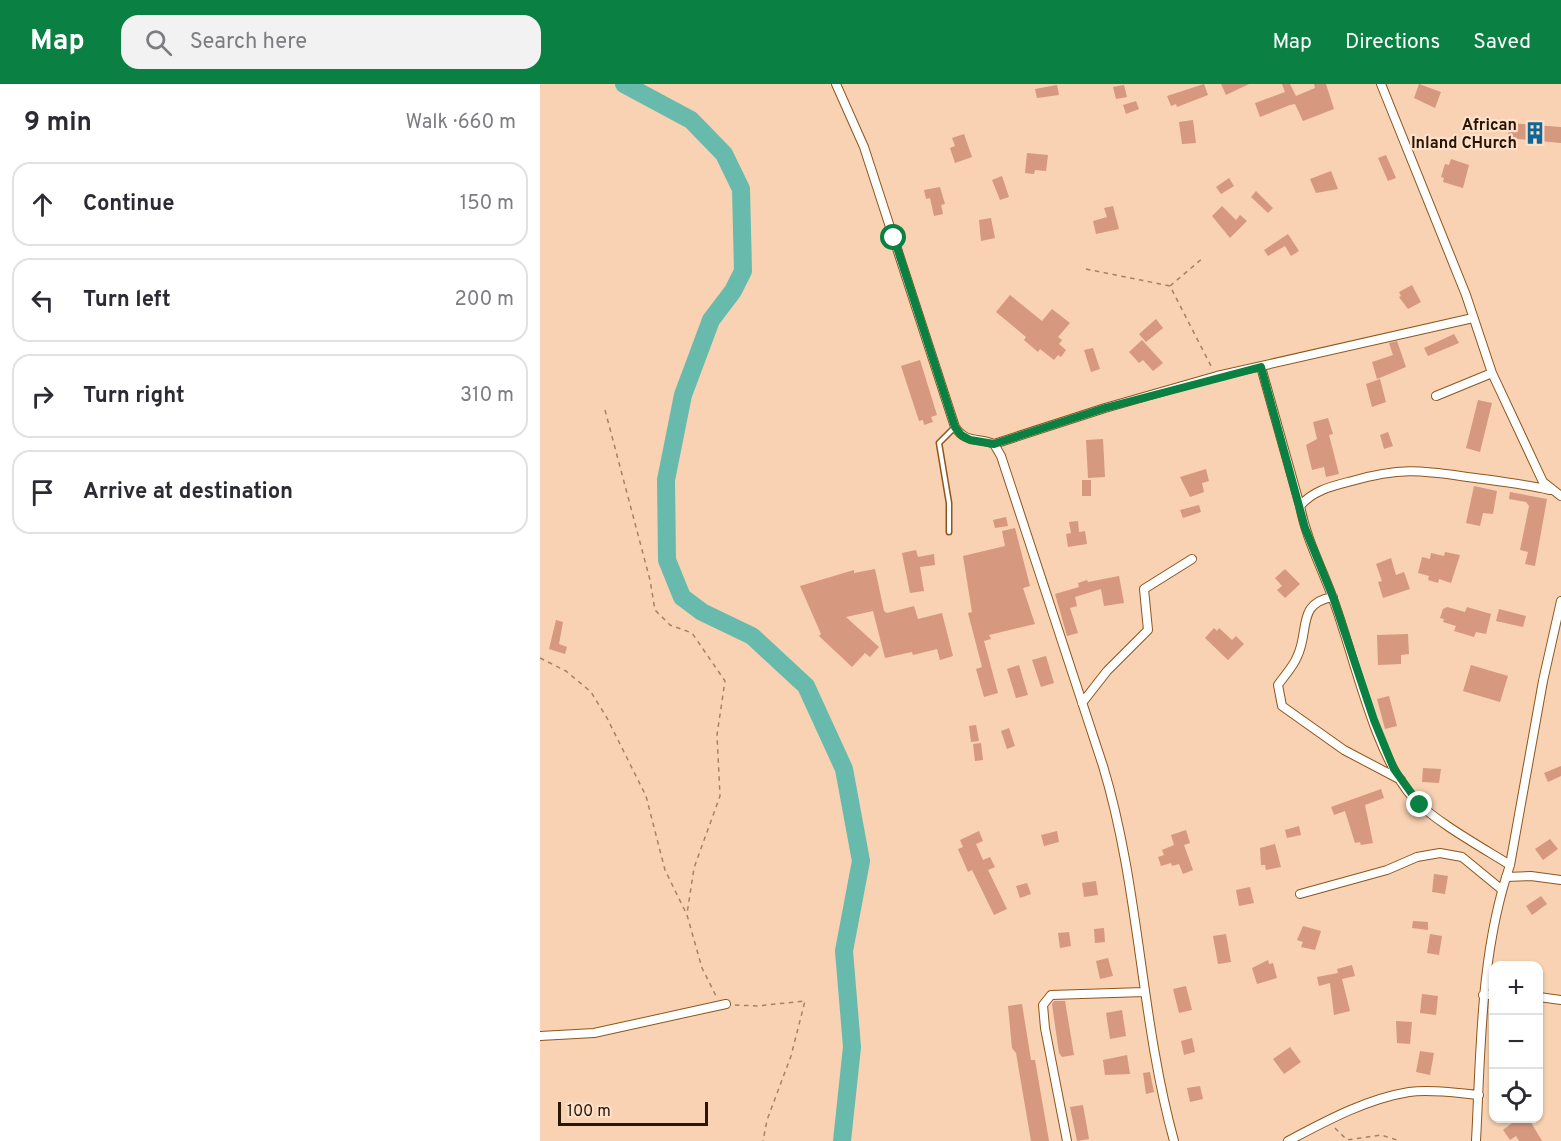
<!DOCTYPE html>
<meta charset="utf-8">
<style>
:root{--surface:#fff;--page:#f2f2f3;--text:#2b2b33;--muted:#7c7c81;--line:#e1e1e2;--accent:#0b8043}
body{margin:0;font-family:Overpass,sans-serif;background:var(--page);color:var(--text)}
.controls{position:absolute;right:18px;bottom:18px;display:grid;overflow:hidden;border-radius:12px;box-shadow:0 2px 4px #0004}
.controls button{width:54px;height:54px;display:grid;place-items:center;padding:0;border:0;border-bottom:2px solid var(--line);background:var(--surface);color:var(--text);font:30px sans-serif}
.scale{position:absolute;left:18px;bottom:15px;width:150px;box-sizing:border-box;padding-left:6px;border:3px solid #2b1500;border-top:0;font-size:16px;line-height:21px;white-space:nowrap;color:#2b1500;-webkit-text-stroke:4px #fce2cc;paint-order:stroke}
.stop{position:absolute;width:18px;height:18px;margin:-14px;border:4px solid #0b8043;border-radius:50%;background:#fff}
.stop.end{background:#0b8043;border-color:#fff;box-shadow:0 2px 6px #0008}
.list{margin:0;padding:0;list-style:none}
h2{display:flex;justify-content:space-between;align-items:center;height:78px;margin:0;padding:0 24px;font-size:26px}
h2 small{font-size:20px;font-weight:400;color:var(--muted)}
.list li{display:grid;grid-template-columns:39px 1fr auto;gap:18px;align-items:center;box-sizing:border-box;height:84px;margin:0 12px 12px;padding:0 12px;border:2px solid var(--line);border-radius:18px}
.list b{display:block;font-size:22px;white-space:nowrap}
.list em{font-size:20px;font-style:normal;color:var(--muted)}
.icon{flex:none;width:33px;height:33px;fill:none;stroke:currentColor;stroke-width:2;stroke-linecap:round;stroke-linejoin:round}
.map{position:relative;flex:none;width:1021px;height:1057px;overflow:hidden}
header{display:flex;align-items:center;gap:36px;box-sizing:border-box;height:84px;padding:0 30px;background:var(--accent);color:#fff}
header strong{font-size:28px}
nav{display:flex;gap:33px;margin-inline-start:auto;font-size:21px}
.search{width:420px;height:54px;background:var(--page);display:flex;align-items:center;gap:15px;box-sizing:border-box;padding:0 21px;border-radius:18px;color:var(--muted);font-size:22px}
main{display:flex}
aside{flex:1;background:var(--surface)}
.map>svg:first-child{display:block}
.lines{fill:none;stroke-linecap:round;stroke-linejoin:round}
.river{stroke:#67baac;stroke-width:18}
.building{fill:#d6987f}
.lane-casing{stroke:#8d561c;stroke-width:7}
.street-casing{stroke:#8d561c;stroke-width:10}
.path{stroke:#a28367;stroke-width:1.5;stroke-dasharray:4.5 4.5;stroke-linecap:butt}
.lane{stroke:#fff;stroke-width:4}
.street{stroke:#fff;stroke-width:8}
.route{stroke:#0b8043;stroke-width:8}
.labels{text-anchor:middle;stroke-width:4.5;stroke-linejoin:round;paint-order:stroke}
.poi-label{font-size:16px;font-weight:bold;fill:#2b1500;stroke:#fce2cc;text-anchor:end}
</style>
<header>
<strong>Map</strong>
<div class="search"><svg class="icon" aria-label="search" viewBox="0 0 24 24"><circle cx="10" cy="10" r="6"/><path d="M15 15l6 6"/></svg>Search here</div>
<nav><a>Map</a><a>Directions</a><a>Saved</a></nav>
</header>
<main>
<aside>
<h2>9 min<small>Walk · 660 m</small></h2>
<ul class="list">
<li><svg class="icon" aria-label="ahead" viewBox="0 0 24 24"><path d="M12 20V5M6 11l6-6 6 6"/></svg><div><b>Continue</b></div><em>150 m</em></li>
<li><svg class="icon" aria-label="left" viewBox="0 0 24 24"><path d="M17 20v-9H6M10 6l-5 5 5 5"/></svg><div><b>Turn left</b></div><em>200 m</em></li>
<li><svg class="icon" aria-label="right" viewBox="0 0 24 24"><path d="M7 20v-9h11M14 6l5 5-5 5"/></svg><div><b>Turn right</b></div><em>310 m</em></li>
<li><svg class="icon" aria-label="arrive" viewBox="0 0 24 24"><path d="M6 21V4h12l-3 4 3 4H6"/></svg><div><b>Arrive at destination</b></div></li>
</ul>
</aside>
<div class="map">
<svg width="1021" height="1057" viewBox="0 0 1021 1057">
<rect width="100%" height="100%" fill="#f8d2b2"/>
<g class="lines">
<!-- river -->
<path class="river" d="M 84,0 L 151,36 L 184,70 L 201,105 L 203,187 L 193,207 L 171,236 L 143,311 L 126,396 L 127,476 L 142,513 L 162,528 L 212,552 L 266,602 L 304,685 L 321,777 L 304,867 L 312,963 L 302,1057"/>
</g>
<!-- building -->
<path class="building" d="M 664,0 L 668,11 L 637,23 L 636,20 L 631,22 L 627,12 Z
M 681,0 L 709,0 L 686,11 Z
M 742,0 L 750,0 L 756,12 L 775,4 L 774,0 L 786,0 L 794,25 L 763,37 L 755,20 L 750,21 L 720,33 L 715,19 L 745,8 Z
M 879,0 L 901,8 L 895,24 L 874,14 Z
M 517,1 L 519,11 L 497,14 L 495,5 Z
M 584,1 L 587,13 L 576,15 L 573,3 Z
M 596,17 L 599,25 L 586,30 L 583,21 Z
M 653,36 L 656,59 L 642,60 L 639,38 Z
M 969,39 L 1021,43 L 1021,59 L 968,54 Z
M 424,50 L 432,73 L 415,79 L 410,64 L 415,62 L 412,54 Z
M 487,69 L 508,71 L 506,87 L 495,86 L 494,90 L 485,89 Z
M 846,71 L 856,94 L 848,97 L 838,74 Z
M 911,75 L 929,81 L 923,104 L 903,98 L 904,94 L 901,93 L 905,80 L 909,81 Z
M 791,87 L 798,105 L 776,109 L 770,95 Z
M 462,92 L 469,113 L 460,116 L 452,96 Z
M 689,94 L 694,102 L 681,110 L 676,103 Z
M 400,103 L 405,120 L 401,121 L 403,130 L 394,132 L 390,114 L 386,115 L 384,106 Z
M 716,107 L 733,124 L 728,129 L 711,113 Z
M 573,122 L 579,145 L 556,150 L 553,137 L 567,133 L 564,124 Z
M 682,122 L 696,136 L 700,131 L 707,137 L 690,154 L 672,132 Z
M 451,134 L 455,154 L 441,157 L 439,136 Z
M 748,150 L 759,167 L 751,172 L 745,162 L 728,172 L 724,166 Z
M 872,201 L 881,218 L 868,225 L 859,213 L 861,212 L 859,208 Z
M 470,211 L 502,237 L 512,225 L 530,239 L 518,253 L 522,256 L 519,260 L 526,266 L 521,273 L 518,271 L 514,276 L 500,265 L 498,268 L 484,256 L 486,253 L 456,228 Z
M 616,235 L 623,244 L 606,258 L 599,250 Z
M 914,250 L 919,259 L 888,272 L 884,264 Z
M 602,256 L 623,279 L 613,287 L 603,276 L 599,279 L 589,268 Z
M 857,257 L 866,283 L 837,295 L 832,278 L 853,271 L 849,259 Z
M 553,264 L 560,285 L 551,288 L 544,266 Z
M 380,276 L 397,331 L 391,333 L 393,338 L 384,341 L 383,336 L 379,337 L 361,282 Z
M 840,295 L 846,318 L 832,323 L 826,300 Z
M 938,316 L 952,319 L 940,368 L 926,364 Z
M 788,334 L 793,350 L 789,351 L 799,390 L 786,393 L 784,383 L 772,386 L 766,361 L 777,355 L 773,338 Z
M 848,348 L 853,362 L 844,365 L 840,351 Z
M 563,355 L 565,393 L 548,394 L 546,356 Z
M 666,385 L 669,397 L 662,399 L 664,408 L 650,413 L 640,393 Z
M 542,396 L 551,396 L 551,412 L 542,412 Z
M 934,402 L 957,407 L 953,430 L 943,429 L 940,442 L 926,439 Z
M 970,408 L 1007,415 L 995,482 L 985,480 L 988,468 L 980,466 L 989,422 L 986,418 L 969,415 Z
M 659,421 L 661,428 L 643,434 L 640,426 Z
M 466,433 L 468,442 L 455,444 L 453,436 Z
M 538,437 L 539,448 L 545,447 L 547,460 L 528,463 L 526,450 L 531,449 L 529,438 Z
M 475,444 L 490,502 L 483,504 L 495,540 L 449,551 L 451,555 L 444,557 L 458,609 L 444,613 L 436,585 L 442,583 L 428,529 L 432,528 L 423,472 L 465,462 L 462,447 Z
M 376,466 L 378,473 L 394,470 L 395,481 L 380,483 L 384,507 L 370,509 L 362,469 Z
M 905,468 L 920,471 L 911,499 L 899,495 L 898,499 L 888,496 L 889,492 L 878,489 L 882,473 L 890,475 L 891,469 L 904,472 Z
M 851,474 L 856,491 L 864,488 L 870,505 L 843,514 L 838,498 L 842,497 L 836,480 Z
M 335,485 L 344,527 L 347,529 L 374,522 L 378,535 L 402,529 L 413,572 L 400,576 L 397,565 L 373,571 L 372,568 L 345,574 L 333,527 L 306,533 L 339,563 L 330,573 L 325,569 L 312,583 L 279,552 L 281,550 L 260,502 L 314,486 L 314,489 Z
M 745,485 L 760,500 L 745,514 L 737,506 L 742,502 L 735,494 Z
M 579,492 L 584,519 L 564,522 L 561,505 L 535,513 L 537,522 L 530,524 L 538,549 L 527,552 L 515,510 L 539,503 L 538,499 L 547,496 L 548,498 Z
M 907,523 L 925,528 L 927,523 L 951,530 L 946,550 L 936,548 L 934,553 L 914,547 L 916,542 L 903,538 L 904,535 L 900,534 L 903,525 Z
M 959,525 L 986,532 L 983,543 L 956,537 Z
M 16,536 L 23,538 L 19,560 L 27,563 L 25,570 L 9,565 Z
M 674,544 L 677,547 L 679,544 L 692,556 L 696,552 L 704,560 L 688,576 L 665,554 Z
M 868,550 L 869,570 L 861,571 L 861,580 L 838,581 L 837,551 Z
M 506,572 L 514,599 L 501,603 L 492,576 Z
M 479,581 L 488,611 L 476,614 L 467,585 Z
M 931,581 L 968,592 L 960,618 L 923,607 Z
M 849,612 L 857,642 L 845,645 L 837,615 Z
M 436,641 L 439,657 L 431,658 L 429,642 Z
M 469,644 L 475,662 L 467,665 L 461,647 Z
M 441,659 L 443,676 L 435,677 L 433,660 Z
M 1021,682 L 1021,692 L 1008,698 L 1004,689 Z
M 883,684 L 901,685 L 899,699 L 882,698 Z
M 841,705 L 844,714 L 825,721 L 833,759 L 821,761 L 820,758 L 815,759 L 805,727 L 794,731 L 791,723 Z
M 759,742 L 761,751 L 747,754 L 745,746 Z
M 646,746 L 650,759 L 644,761 L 653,786 L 643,790 L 639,780 L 632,782 L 631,779 L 621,782 L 618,773 L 624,771 L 622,766 L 634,761 L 631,751 Z
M 439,747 L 443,757 L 436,760 L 443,776 L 450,773 L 455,783 L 448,786 L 467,825 L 454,831 L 432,786 L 428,788 L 418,765 L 423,763 L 420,756 Z
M 517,747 L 519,758 L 504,762 L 501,751 Z
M 1010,755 L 1018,765 L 1003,776 L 995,765 Z
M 735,760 L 741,783 L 726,786 L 725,781 L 721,781 L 720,764 Z
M 894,790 L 908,792 L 905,810 L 892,808 Z
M 556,797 L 558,811 L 544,813 L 542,799 Z
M 487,799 L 491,810 L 480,814 L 476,802 Z
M 710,803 L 714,819 L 699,822 L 696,806 Z
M 1001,812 L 1007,820 L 992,831 L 986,822 Z
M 873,837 L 888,838 L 888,846 L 872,844 Z
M 763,842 L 781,847 L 775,866 L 761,863 L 763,858 L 757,856 Z
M 564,844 L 565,858 L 555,859 L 554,845 Z
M 529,848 L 531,862 L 520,864 L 518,849 Z
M 686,850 L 691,878 L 678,880 L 673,852 Z
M 890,850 L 902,852 L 899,871 L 887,869 Z
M 568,874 L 573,892 L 560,895 L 556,877 Z
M 728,876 L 729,880 L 733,879 L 737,894 L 717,900 L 712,884 Z
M 812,881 L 815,892 L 802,895 L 810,927 L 794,931 L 790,899 L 779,902 L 777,893 L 798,889 L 797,885 Z
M 646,902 L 652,926 L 639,929 L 633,905 Z
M 882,910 L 898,912 L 896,931 L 880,929 Z
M 514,917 L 525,917 L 534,971 L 522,973 L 519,969 L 512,920 Z
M 482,920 L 491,976 L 495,976 L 509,1057 L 491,1057 L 476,969 L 472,964 L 468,922 Z
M 582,926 L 586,952 L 570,955 L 566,929 Z
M 856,937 L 872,938 L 870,960 L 857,959 Z
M 652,954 L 655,968 L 644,971 L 641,957 Z
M 750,963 L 761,978 L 744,990 L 733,975 Z
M 880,967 L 894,969 L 890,991 L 876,988 Z
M 587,971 L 590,990 L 565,991 L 563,976 Z
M 610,988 L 614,1008 L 606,1010 L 603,989 Z
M 660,1002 L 663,1015 L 650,1018 L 647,1004 Z
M 543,1021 L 549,1055 L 537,1057 L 530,1023 Z
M 977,1035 L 989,1035 L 1002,1057 L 979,1057 L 976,1052 L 970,1056 L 963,1046 Z"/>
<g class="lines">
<!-- lane casing -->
<g class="lane-casing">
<path id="lane" d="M 409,448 L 409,419 L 399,359 L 415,343"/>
</g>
<!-- street casing -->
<g class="street-casing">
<path id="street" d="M 296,0 L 324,63 L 415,343 C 426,360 439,353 454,360 L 461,372 L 563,682 C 600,804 600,934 634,1057
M 841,0 L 926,211 L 952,289 L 1003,398 L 1021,412
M 721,283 L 760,422
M 896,312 L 952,289
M 454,360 L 565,324 L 677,292 L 933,234
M 793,513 C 756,519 770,547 757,573 C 753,583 744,592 738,601 L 742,622 L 804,666 L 861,696
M 542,619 L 567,587 L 608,546 L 604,505 L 652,475
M 970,781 C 943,764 894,737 873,714 C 833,668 814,570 792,512 C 781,482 766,454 760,422 C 773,406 793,402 812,397 C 868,381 888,388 943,395 C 966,398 988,401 1010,406
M 966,793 L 991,792 L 1021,796
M 760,810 L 847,786 L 877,773 L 900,769 L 922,773 L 961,805
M 943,911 L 954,911
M 999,913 L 1021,916
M 0,952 L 54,949 L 186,920
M 527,1057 L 505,944 L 503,921 L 511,911 L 604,908
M 748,1057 C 786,1037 826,1015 869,1008 C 891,1005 916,1009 939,1011
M 936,1057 C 941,965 940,869 970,781 L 1003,597 L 1021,517"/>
</g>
<!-- path -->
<path class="path" d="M 546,185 L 630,202 L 672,284
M 630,202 L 664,173
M 65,326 L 110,496 L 115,526 L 130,541 L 152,549 L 185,597 L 177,651 L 180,712 L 154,784 L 147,830
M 0,574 L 26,587 L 51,608 L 67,634 L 106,712 L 125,786 L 147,831 L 162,884 L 176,912
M 195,921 L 217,922 L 265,917 L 251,972 L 227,1036 L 223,1057
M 795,1044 L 807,1056 L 841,1051 L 860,1057"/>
<!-- lane -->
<use href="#lane" class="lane"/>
<!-- street -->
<use href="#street" class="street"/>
</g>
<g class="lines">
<!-- route -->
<path class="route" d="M 354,154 L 415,343 L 421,351 L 430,356 L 454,360 L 565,324 L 721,283 L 765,444 L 793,513 L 834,636 L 854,685 L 880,721"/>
</g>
<!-- icons -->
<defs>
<g id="building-bare" transform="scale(1.8)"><path d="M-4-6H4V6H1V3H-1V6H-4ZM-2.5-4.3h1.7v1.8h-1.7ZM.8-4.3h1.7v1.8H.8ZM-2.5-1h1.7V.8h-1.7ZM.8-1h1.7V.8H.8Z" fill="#136596" stroke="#fce2cc" stroke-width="2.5" paint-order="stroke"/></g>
</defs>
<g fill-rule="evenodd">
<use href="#building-bare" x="995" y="49"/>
</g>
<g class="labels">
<!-- poi labels -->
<g class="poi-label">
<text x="977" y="46">African<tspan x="977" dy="18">Inland CHurch</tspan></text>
</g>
</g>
</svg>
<div class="controls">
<button>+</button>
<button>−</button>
<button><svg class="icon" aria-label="locate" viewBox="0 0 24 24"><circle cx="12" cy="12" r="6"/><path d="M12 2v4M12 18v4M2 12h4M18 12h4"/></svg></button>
</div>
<div class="scale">100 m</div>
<div class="stop" style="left:354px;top:154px"></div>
<div class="stop end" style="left:880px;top:721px"></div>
</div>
</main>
